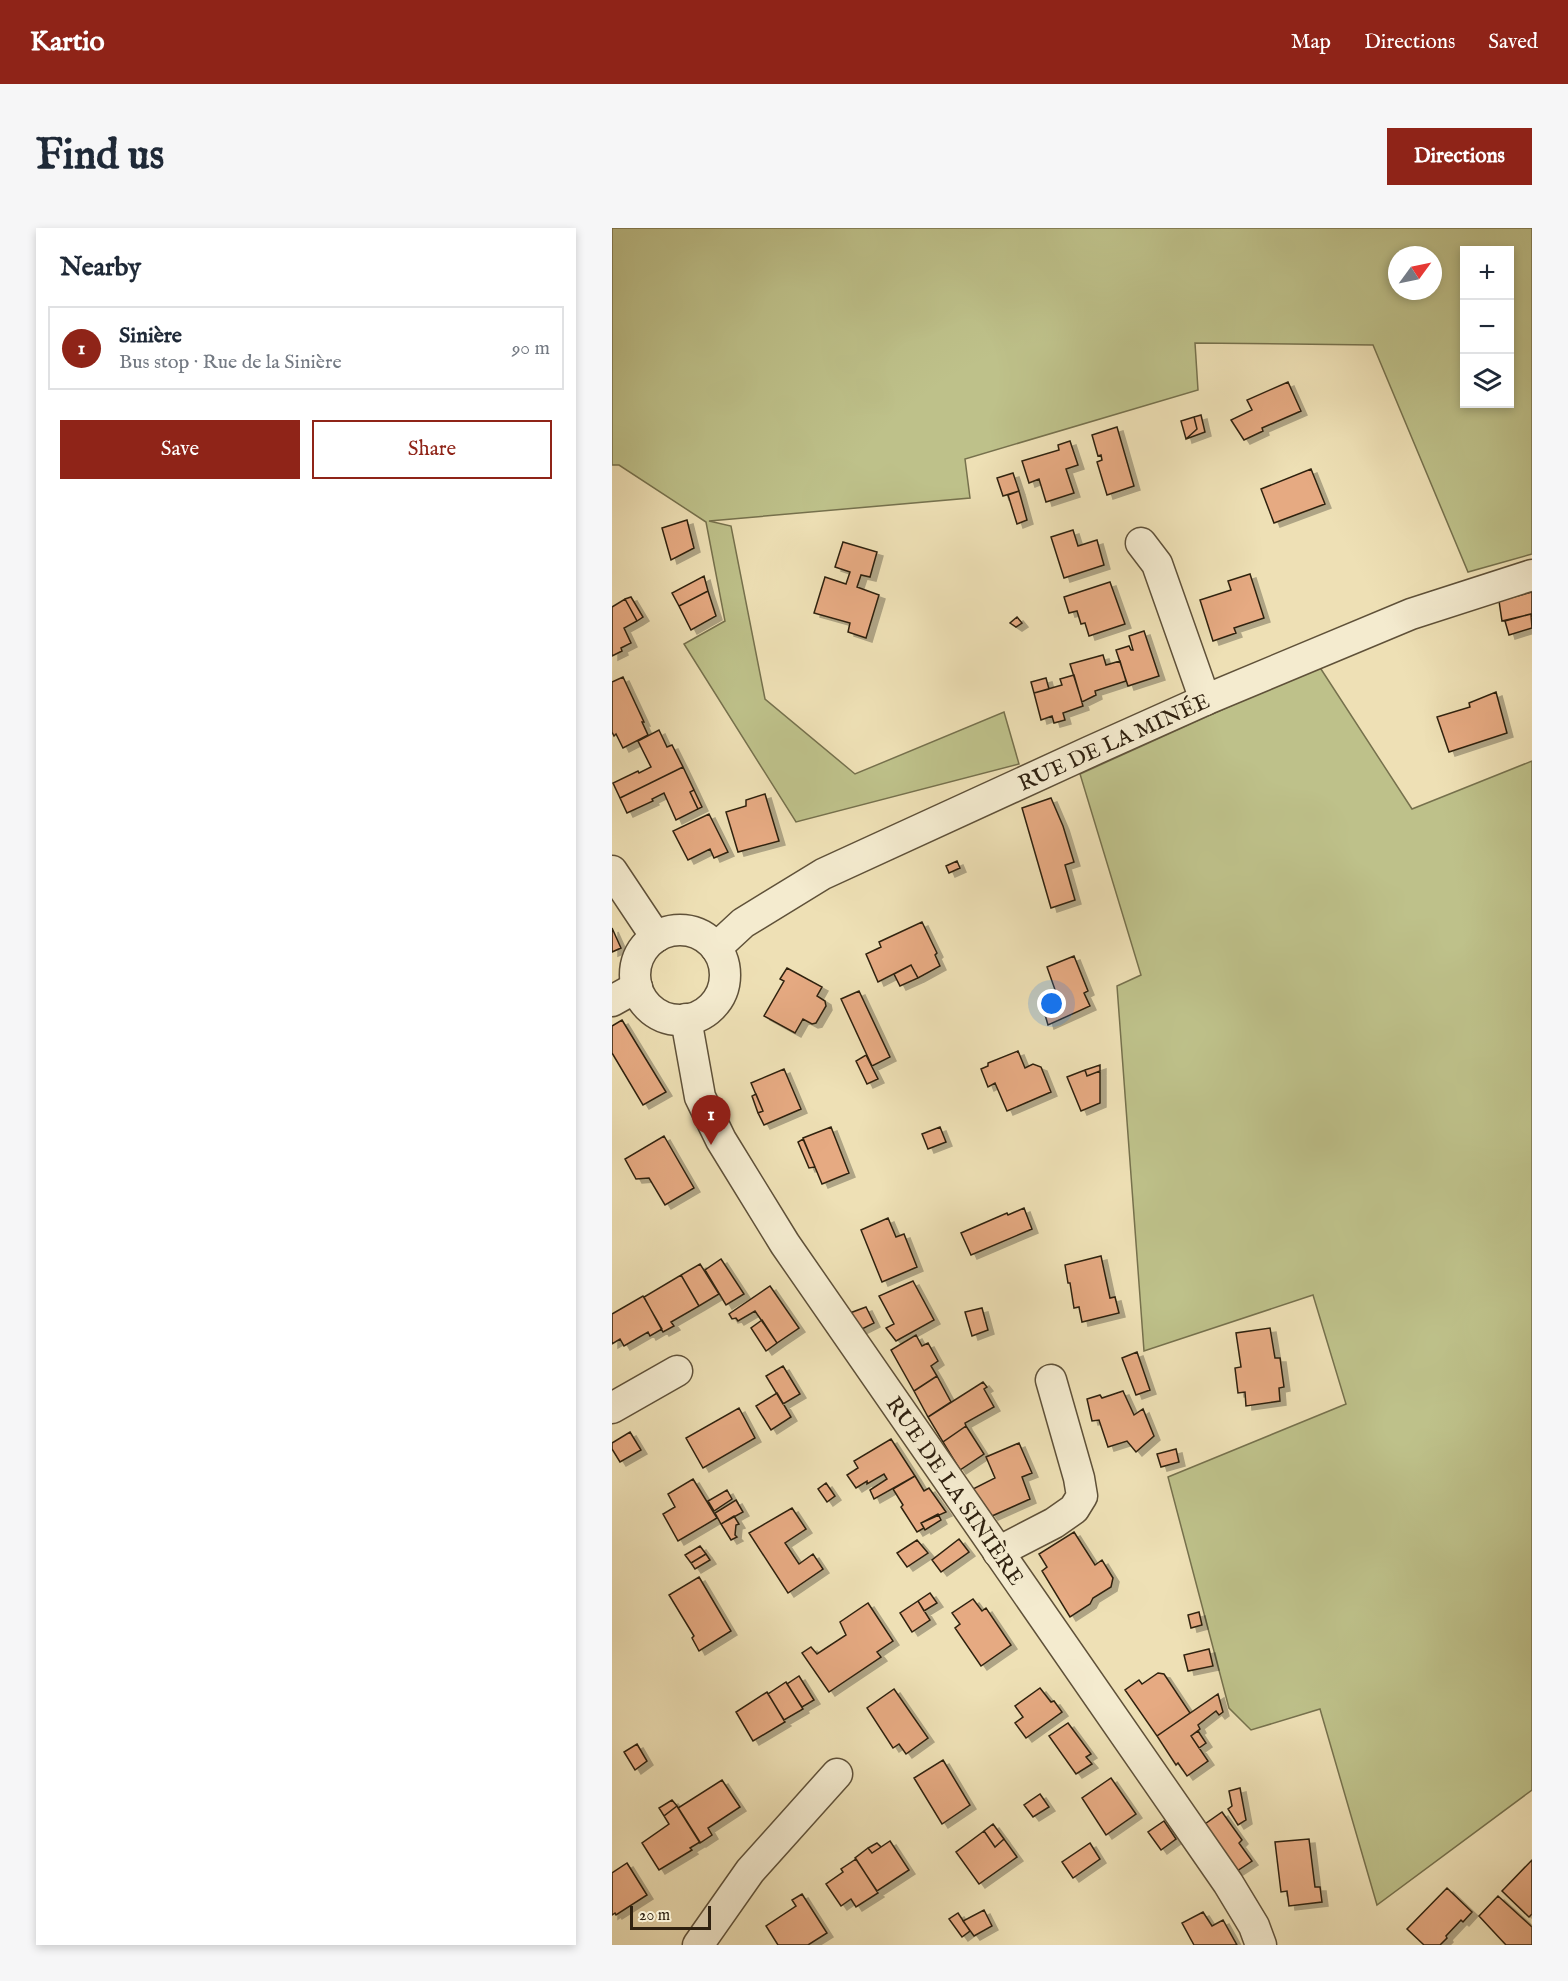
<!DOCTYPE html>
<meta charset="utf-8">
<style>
:root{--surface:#fff;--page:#f6f6f7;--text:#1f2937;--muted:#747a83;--line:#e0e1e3;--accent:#8f2418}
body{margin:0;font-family:"IM FELL English",serif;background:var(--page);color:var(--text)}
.controls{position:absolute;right:18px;top:18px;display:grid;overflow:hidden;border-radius:0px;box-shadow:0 3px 9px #0003}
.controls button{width:54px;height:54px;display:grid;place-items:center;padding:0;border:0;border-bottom:2px solid var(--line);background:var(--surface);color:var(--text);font:30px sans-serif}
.compass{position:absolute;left:776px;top:18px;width:54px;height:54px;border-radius:50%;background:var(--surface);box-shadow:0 3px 9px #0003;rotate:57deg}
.scale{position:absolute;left:18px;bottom:15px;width:81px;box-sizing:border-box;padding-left:6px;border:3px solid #2f2110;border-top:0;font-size:16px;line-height:21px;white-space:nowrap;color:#2f2110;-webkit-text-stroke:4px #f4ebcf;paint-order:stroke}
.you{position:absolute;left:440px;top:776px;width:21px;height:21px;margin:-15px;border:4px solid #fff;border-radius:50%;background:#1a73e8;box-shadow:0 0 0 9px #1a73e833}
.badge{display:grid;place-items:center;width:39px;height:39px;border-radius:50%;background:var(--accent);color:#fff;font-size:20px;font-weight:700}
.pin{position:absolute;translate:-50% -50px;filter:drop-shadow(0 2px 3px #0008)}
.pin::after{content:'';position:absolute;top:32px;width:21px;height:18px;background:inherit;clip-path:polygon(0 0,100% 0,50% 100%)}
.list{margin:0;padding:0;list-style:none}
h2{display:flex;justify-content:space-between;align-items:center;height:78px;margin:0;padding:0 24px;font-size:26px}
h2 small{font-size:20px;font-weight:400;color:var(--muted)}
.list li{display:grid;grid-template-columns:39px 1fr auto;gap:18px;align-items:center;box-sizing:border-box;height:84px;margin:0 12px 12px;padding:0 12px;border:2px solid var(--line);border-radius:0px}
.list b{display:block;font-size:22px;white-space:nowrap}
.list p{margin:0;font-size:20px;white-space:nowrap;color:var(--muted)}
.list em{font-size:20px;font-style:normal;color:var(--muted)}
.actions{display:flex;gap:12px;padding:18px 24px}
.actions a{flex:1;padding:14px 0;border:2px solid var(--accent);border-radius:0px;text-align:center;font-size:21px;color:var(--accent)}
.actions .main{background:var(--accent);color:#fff}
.icon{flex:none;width:33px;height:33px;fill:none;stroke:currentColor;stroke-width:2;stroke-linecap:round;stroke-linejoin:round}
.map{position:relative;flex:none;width:920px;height:1717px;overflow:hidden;border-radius:0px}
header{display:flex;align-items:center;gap:36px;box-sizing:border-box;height:84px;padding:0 30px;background:var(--accent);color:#fff}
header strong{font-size:28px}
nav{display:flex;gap:33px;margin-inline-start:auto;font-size:21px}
.intro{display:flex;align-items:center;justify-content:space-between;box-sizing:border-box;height:144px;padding:0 36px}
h1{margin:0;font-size:42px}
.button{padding:15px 27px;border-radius:0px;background:var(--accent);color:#fff;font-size:21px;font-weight:700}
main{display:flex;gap:36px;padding:0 36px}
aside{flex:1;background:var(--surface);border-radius:0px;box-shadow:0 3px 9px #0003}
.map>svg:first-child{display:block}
.green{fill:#bec18a;stroke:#76714d;stroke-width:1.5;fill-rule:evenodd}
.building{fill:#e6aa82;stroke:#2f2110;stroke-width:1.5;filter:url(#shadow)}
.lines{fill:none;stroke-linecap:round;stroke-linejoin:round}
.minor-casing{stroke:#5f5139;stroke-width:33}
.minor{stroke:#f4ebcf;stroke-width:30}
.labels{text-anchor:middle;stroke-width:4.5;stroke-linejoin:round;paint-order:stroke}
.street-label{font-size:22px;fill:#2f2110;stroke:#f4ebcf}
</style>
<header>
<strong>Kartio</strong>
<nav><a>Map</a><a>Directions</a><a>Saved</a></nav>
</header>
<div class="intro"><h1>Find us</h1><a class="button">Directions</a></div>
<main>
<aside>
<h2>Nearby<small></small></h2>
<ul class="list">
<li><span class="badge">1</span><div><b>Sinière</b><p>Bus stop · Rue de la Sinière</p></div><em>90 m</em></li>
</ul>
<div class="actions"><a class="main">Save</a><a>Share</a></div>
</aside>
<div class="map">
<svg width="920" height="1717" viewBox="0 0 920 1717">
<defs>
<filter id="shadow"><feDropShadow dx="6" dy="4" stdDeviation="0" flood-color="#0004"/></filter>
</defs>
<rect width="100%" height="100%" fill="#eee0b5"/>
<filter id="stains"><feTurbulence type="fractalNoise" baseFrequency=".00333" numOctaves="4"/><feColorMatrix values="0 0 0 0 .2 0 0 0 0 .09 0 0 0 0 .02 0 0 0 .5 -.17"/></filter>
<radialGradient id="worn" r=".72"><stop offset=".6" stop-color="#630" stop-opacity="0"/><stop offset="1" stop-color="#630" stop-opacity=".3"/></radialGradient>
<!-- green -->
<path class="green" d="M 0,0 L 920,0 L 920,326 L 856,344 L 761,117 L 583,115 L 586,162 L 353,231 L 358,270 L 97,293 L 119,298 L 153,471 L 243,546 L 392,484 L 407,536 L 184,594 L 72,416 L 113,393 L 94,294 L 7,237 L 0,237 ZM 852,22 L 897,22 L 897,176 L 852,176 ZM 785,27 L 821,27 L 821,63 L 785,63 Z
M 707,438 L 800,581 L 920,533 L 920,1562 L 765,1677 L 708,1481 L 639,1502 L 617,1480 L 556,1249 L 734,1176 L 701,1067 L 532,1123 L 505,758 L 529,747 L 468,546 Z"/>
<!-- building -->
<path class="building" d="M 676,154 L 689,183 L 650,200 L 651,203 L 632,212 L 619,192 L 640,182 L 635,172 Z
M 589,187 L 593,204 L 574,211 L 585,201 L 582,189 Z
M 582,189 L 585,201 L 574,211 L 569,193 Z
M 505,199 L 522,258 L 495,267 L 485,234 L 490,232 L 489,227 L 486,228 L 480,207 Z
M 458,213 L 466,237 L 454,241 L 462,265 L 434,274 L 427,251 L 417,255 L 410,233 L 447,222 L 446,217 Z
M 699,241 L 713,276 L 662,295 L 649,261 Z
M 401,245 L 407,263 L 391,268 L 385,250 Z
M 407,263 L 415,292 L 405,296 L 396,267 Z
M 75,292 L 82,320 L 59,332 L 50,300 Z
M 461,302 L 466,318 L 485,312 L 492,337 L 452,350 L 439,309 Z
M 231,314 L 265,324 L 258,349 L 249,347 L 245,359 L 267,367 L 254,410 L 236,404 L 238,395 L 202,385 L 213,349 L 234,356 L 238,344 L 223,339 Z
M 638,346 L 652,390 L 622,400 L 624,405 L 601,413 L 588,372 L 619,362 L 616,353 Z
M 92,348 L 96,363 L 67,378 L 60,365 Z
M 498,354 L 513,396 L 477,408 L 473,395 L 469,396 L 465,383 L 457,385 L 452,369 Z
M 96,363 L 104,388 L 79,402 L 67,378 Z
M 920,364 L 920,389 L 919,386 L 890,393 L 887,373 Z
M 19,369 L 31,389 L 25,393 L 13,371 Z
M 13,371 L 25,393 L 12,400 L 19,415 L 9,420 L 10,423 L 0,428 L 0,379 Z
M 919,386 L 920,400 L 897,407 L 893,393 Z
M 405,389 L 410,395 L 404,399 L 398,395 Z
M 532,403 L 547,448 L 516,458 L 504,422 L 517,418 L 519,422 L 521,422 L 517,408 Z
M 491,427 L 494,437 L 508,433 L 514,453 L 483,463 L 484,467 L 470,474 L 458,436 Z
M 462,447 L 471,478 L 451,485 L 453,492 L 442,495 L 440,488 L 429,492 L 422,465 L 450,457 L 448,451 Z
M 11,449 L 32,494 L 30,494 L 36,507 L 11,520 L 4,506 L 2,508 L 0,504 L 0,454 Z
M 434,450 L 437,461 L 422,465 L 419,454 Z
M 884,464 L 895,505 L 837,524 L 825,489 L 858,479 L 857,475 Z
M 47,502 L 55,519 L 60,517 L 71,539 L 8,570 L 1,555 L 26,543 L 27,545 L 39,539 L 26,513 Z
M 71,539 L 82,562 L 78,564 L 86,581 L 64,592 L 52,565 L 40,571 L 41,573 L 15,585 L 8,570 Z
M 82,562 L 90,579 L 86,581 L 78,564 Z
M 153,566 L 167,613 L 126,624 L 114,584 L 134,578 L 134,572 Z
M 439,570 L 451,598 L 462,634 L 453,637 L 463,672 L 439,680 L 410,580 Z
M 97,586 L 116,624 L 102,630 L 98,621 L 76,632 L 61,603 Z
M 345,633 L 348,640 L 337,645 L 334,638 Z
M 310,694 L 325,725 L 323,727 L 328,738 L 306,750 L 299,737 L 266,754 L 254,726 L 269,719 L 267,714 Z
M 0,700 L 9,720 L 0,724 Z
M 462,728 L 476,763 L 472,765 L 478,778 L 436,797 L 431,780 L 447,773 L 435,739 Z
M 299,737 L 306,750 L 288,758 L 282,746 Z
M 175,740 L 210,759 L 205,768 L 213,773 L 214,778 L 204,795 L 200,796 L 191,791 L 183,805 L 152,788 L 172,753 L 168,751 Z
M 247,763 L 278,829 L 260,838 L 229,771 Z
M 10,792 L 54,864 L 31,877 L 0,825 L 0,798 Z
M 406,823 L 413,840 L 421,836 L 429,839 L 439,864 L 395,883 L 383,855 L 376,859 L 369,841 L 376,838 L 376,835 Z
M 254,827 L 266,851 L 255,856 L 244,833 Z
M 488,837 L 488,843 L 475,848 L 473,842 Z
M 172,841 L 189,881 L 152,897 L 146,885 L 151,883 L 139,855 Z
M 473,842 L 475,848 L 488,843 L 488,875 L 469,883 L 455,849 Z
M 144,866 L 151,883 L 146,885 L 140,868 Z
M 219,899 L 237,945 L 210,956 L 191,910 Z
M 328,899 L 334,914 L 316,921 L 310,906 Z
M 52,908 L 82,960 L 53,977 L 37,950 L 24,951 L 13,931 Z
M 191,911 L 203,939 L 197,940 L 186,914 Z
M 412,980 L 420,1001 L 359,1027 L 349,1005 L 395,985 L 396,987 Z
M 276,990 L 284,1009 L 292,1006 L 305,1039 L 270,1054 L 249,1002 Z
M 489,1028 L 498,1070 L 503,1069 L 507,1085 L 470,1094 L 467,1079 L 462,1080 L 458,1055 L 456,1055 L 453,1037 Z
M 109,1031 L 132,1066 L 114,1077 L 93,1042 Z
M 88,1036 L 107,1066 L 87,1078 L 69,1047 Z
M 69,1047 L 87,1078 L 59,1094 L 62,1098 L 51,1104 L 32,1069 Z
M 301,1053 L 322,1092 L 284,1113 L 274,1100 L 282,1096 L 267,1068 Z
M 158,1058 L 187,1100 L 165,1115 L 143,1083 L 126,1093 L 124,1090 L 120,1091 L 117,1086 Z
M 31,1068 L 50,1101 L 38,1108 L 36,1104 L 12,1118 L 8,1111 L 0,1116 L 0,1086 Z
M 254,1079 L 262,1095 L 248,1102 L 238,1085 Z
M 370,1080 L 376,1102 L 360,1108 L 353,1084 Z
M 150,1092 L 165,1115 L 154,1123 L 139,1100 Z
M 658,1100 L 663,1130 L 668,1130 L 672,1159 L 667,1160 L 668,1173 L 634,1178 L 633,1164 L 626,1165 L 623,1140 L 629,1139 L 624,1105 Z
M 304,1107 L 310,1118 L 316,1115 L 326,1133 L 319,1138 L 325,1148 L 302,1163 L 279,1122 Z
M 525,1124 L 538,1162 L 524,1167 L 510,1130 Z
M 171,1138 L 188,1166 L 171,1176 L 154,1148 Z
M 325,1148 L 339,1174 L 316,1189 L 302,1163 Z
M 371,1154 L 375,1159 L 372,1161 L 382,1179 L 353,1195 L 354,1198 L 331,1214 L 316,1189 Z
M 511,1163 L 522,1187 L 531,1181 L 542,1208 L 524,1224 L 515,1213 L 496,1219 L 487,1192 L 480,1193 L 475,1171 L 488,1167 L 490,1170 Z
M 165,1165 L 179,1189 L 159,1202 L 144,1178 Z
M 127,1180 L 143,1210 L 91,1240 L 74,1210 Z
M 354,1198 L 372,1226 L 348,1242 L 331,1214 Z
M 18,1204 L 29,1222 L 8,1234 L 0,1221 L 0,1215 Z
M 279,1211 L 303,1248 L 262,1271 L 258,1262 L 275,1251 L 272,1246 L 255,1256 L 255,1253 L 244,1260 L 235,1247 L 246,1240 L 242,1233 Z
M 407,1215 L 420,1245 L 410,1249 L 418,1271 L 380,1288 L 361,1261 L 383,1250 L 374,1229 Z
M 564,1221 L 567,1234 L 549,1239 L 545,1226 Z
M 303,1248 L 312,1263 L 317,1260 L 334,1284 L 309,1295 L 312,1300 L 305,1304 L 289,1279 L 291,1277 L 281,1261 Z
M 81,1251 L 105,1290 L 66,1313 L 51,1286 L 63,1279 L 56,1266 Z
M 214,1255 L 223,1268 L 215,1274 L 206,1261 Z
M 115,1262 L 120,1271 L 102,1283 L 96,1273 Z
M 124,1272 L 131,1284 L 109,1296 L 103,1285 Z
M 180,1280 L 194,1301 L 173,1315 L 187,1336 L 201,1326 L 211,1341 L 176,1365 L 137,1305 Z
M 326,1286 L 329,1292 L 313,1302 L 309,1295 Z
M 122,1288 L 127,1296 L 124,1297 L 123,1307 L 125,1309 L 119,1312 L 109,1296 Z
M 462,1304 L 483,1337 L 490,1332 L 501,1350 L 499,1359 L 481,1370 L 478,1376 L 458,1389 L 430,1343 L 435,1339 L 427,1326 Z
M 347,1311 L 357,1324 L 329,1344 L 320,1332 Z
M 305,1312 L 316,1325 L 295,1339 L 285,1325 Z
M 88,1318 L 94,1326 L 79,1335 L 73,1327 Z
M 94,1326 L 98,1332 L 83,1341 L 79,1335 Z
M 87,1349 L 119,1403 L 87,1423 L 80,1410 L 82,1408 L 57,1367 Z
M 318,1365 L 325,1375 L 312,1383 L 306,1373 Z
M 361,1371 L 370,1383 L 374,1380 L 399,1417 L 369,1438 L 343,1400 L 348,1396 L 340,1385 Z
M 306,1373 L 318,1392 L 300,1404 L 288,1385 Z
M 256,1375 L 281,1413 L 265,1424 L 269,1429 L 217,1464 L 190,1425 L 199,1419 L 205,1426 L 234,1407 L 228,1394 Z
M 587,1384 L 590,1397 L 579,1400 L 576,1387 Z
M 597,1421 L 601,1438 L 576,1443 L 572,1427 Z
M 546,1445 L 552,1446 L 578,1485 L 545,1508 L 513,1462 L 527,1452 L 530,1456 Z
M 187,1448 L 202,1472 L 190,1479 L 175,1456 Z
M 174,1454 L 191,1481 L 172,1492 L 156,1466 Z
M 428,1460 L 439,1474 L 442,1473 L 450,1484 L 414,1510 L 403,1495 L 411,1489 L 403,1478 Z
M 282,1461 L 316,1510 L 294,1526 L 287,1516 L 281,1520 L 255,1480 Z
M 155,1464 L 173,1494 L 141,1513 L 124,1484 Z
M 606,1466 L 611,1484 L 607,1487 L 604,1483 L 586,1497 L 588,1501 L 579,1508 L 596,1533 L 575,1548 L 566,1535 L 564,1537 L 545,1508 Z
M 456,1495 L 479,1526 L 474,1529 L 480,1536 L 464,1546 L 437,1508 Z
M 586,1503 L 594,1515 L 587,1520 L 579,1508 Z
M 25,1516 L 35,1533 L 23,1542 L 12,1524 Z
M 331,1532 L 358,1577 L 330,1596 L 302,1550 Z
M 499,1550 L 524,1586 L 494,1607 L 470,1570 Z
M 110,1552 L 128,1579 L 96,1600 L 100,1607 L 88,1615 L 66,1580 Z
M 628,1560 L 634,1592 L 626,1597 L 616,1581 L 620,1578 L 617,1563 Z
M 428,1566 L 437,1579 L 421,1589 L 412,1577 Z
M 60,1572 L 65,1578 L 52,1588 L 47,1580 Z
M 65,1578 L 88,1614 L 78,1620 L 80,1622 L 47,1642 L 30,1615 L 57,1596 L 52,1588 Z
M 610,1584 L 630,1612 L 627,1615 L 640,1633 L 625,1643 L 593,1596 Z
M 552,1593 L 564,1611 L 549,1622 L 536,1604 Z
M 381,1596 L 392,1611 L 383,1619 L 372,1603 Z
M 372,1603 L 383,1619 L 392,1611 L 405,1629 L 367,1656 L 344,1624 Z
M 697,1611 L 703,1659 L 708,1659 L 710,1674 L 677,1678 L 675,1663 L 669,1664 L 663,1614 Z
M 278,1613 L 297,1642 L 265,1663 L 243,1630 L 256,1620 L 260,1625 Z
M 265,1615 L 269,1619 L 260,1625 L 256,1620 Z
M 478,1615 L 488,1631 L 461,1650 L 450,1634 Z
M 244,1631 L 266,1665 L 244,1679 L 239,1671 L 229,1678 L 214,1656 L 231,1644 L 229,1641 Z
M 920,1632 L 920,1686 L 917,1689 L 890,1663 Z
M 15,1635 L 35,1667 L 4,1687 L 3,1685 L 0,1687 L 0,1645 Z
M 835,1660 L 860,1684 L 851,1694 L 849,1692 L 834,1708 L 835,1710 L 828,1717 L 812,1717 L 795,1701 Z
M 190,1666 L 215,1705 L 196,1717 L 166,1717 L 154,1698 L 184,1678 L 180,1672 Z
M 886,1668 L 920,1699 L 920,1717 L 894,1717 L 867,1688 Z
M 372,1682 L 380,1698 L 362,1708 L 351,1693 Z
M 591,1684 L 600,1698 L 611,1692 L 625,1717 L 582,1717 L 570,1695 Z
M 346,1685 L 358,1703 L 350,1709 L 337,1691 Z"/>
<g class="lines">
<!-- minor casing -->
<g class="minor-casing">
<g id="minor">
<path d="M 529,315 L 545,336 L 593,472"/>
<path d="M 0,643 L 44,709"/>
<circle cx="68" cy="747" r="45"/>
<path id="s1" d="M 104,720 L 131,695 L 211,646 L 477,524 L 593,472 L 799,386 L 920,347"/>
<path d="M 0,773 L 25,759"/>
<path id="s2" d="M 74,791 L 88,869 L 109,912 L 173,1016 L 616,1655 L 642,1698 L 649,1717"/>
<path d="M 0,1180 L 65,1143"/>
<path d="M 386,1324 L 442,1295 L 462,1281 L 470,1268 L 467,1250 L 439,1152"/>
<path d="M 86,1717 L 138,1643 L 225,1546"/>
</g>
</g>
<!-- minor -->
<use href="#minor" class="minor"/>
</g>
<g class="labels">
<!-- street labels -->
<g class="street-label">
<text dy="8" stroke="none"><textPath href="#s1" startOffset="450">RUE DE LA MINÉE</textPath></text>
<text dy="8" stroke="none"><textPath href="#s2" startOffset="549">RUE DE LA SINIÈRE</textPath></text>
</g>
</g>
<rect width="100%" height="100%" filter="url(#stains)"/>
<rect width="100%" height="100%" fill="url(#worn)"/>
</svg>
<div class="controls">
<button>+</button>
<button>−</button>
<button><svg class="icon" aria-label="layers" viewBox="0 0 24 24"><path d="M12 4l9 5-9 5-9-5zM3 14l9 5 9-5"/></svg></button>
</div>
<svg class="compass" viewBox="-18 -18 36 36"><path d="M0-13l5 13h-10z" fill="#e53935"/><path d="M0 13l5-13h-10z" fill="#747a83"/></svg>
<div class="scale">20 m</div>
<div class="you"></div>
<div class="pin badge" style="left:99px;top:917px">1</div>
</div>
</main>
